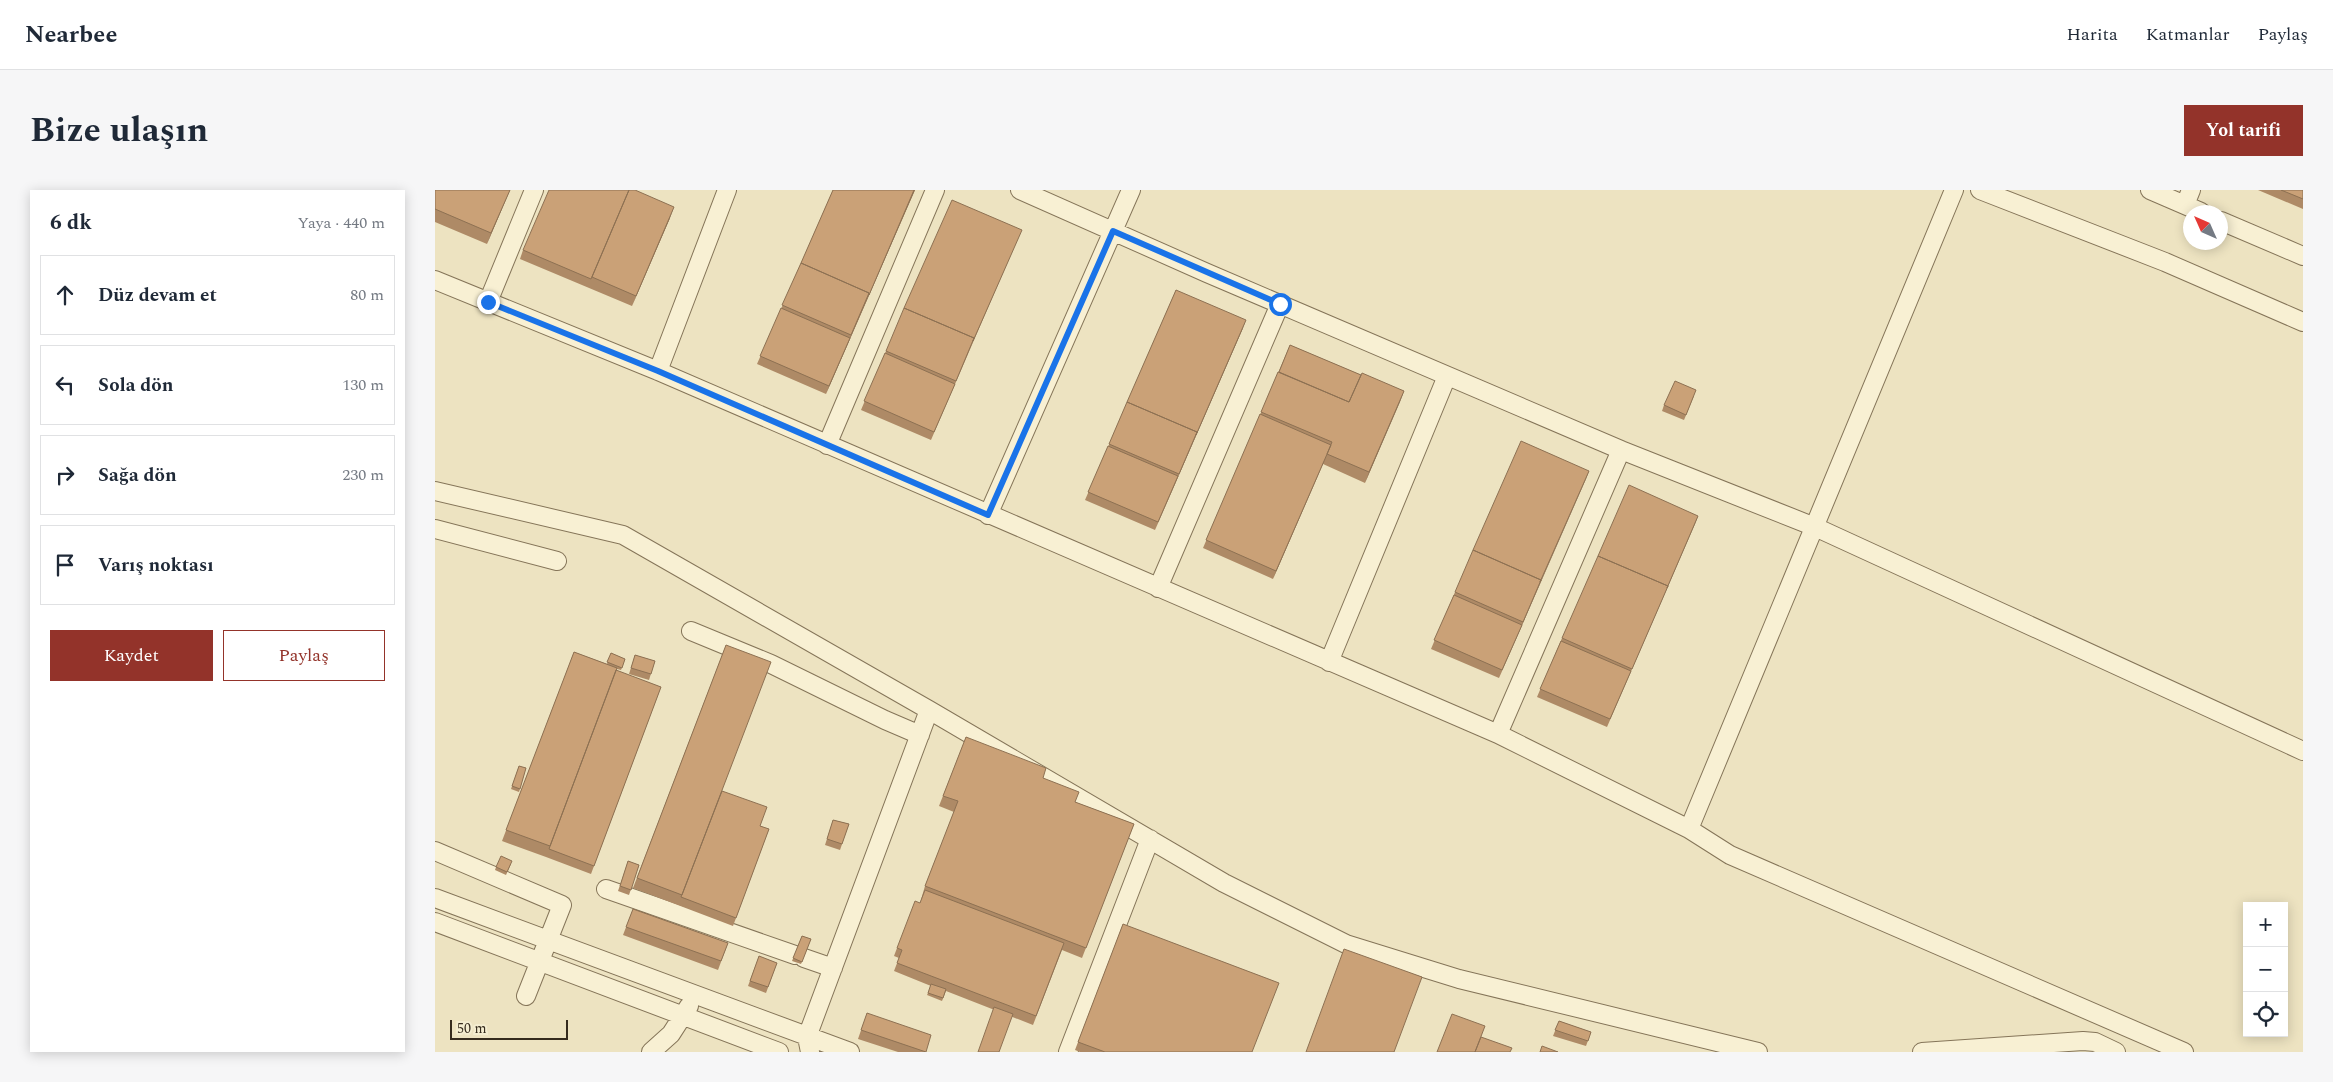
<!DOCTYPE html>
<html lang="tr">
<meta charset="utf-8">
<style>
:root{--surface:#fff;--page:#f6f6f7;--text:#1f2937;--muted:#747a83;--line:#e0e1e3;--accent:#93332a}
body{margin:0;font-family:Spectral,serif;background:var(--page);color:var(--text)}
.controls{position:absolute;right:15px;bottom:15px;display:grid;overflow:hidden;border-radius:0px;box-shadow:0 2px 12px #0003}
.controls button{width:45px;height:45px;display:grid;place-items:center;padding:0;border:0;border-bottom:1px solid var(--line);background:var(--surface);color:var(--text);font:25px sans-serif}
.compass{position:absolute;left:1748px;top:15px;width:45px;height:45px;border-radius:50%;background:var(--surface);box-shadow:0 2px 12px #0003;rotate:315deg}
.scale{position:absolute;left:15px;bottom:12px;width:118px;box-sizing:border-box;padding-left:5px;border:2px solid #352b1d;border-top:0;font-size:14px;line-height:18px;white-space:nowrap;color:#352b1d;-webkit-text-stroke:4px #f4edd0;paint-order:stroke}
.stop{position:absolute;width:15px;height:15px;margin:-11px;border:4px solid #1a73e8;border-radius:50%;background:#fff}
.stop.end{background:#1a73e8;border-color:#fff;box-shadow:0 1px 5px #0008}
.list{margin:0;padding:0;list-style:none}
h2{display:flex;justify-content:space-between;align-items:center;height:65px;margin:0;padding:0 20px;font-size:21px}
h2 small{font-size:16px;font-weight:400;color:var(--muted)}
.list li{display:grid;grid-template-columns:32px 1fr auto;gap:15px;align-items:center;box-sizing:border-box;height:80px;margin:0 10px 10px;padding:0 10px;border:1px solid var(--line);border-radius:0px}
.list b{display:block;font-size:19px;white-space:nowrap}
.list em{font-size:16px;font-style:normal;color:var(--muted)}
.actions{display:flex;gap:10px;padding:15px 20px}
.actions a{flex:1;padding:11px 0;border:1px solid var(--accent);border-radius:0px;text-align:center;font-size:18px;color:var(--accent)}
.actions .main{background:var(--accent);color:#fff}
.icon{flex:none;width:28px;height:28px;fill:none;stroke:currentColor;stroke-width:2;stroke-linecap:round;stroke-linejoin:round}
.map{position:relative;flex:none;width:1868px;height:862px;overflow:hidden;border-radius:0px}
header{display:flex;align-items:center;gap:30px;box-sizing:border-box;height:70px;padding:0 25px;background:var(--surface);border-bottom:1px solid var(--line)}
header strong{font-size:24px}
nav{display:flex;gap:28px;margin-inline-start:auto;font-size:18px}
.intro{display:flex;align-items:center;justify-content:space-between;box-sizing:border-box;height:120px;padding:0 30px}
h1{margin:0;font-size:35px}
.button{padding:12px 22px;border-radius:0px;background:var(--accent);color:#fff;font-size:18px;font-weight:700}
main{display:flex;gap:30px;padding:0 30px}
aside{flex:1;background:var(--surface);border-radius:0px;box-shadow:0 2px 12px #0003}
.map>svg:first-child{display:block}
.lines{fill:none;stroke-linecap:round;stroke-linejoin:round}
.minor-casing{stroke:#857559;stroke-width:20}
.minor{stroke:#f8f0d3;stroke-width:18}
.wall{fill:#ae8a66}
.shaded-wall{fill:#8d7153}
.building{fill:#caa177;stroke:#8d7153}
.route{stroke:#1a73e8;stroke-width:6}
</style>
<header>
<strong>Nearbee</strong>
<nav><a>Harita</a><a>Katmanlar</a><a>Paylaş</a></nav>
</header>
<div class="intro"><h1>Bize ulaşın</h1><a class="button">Yol tarifi</a></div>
<main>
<aside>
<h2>6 dk<small>Yaya · 440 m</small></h2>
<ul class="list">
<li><svg class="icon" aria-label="ahead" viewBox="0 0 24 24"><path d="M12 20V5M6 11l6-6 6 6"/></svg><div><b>Düz devam et</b></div><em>80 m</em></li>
<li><svg class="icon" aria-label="left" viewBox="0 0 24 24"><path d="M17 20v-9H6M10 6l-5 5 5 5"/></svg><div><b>Sola dön</b></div><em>130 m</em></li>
<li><svg class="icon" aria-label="right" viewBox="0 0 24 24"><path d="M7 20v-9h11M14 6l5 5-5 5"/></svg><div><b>Sağa dön</b></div><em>230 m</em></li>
<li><svg class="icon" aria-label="arrive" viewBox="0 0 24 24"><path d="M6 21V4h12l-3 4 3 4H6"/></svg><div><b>Varış noktası</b></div></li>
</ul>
<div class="actions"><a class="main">Kaydet</a><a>Paylaş</a></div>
</aside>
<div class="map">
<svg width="1868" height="862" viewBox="0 0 1868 862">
<rect width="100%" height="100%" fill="#ede3c1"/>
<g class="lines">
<!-- minor casing -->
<g class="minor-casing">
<path id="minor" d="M 585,0 L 772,83 L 1186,260 L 1380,337 L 1868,561
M 1545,0 L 1730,72 L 1868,132
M 1715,0 L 1766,22
M 1750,15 L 1756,0
M 1786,31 L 1868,66
M 0,90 L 223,181 L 1063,544 L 1254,639 L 1295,665 L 1749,862
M 53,112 L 99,0
M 223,181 L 292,0
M 392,255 L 500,0
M 0,301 L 188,345 L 494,520 L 789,693 L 911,754 L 1024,789 L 1323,862
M 553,325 L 696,0
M 0,339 L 122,371
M 723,398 L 845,114
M 256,441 L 336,474 L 450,530 L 485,545
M 894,472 L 1012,186
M 1063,544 L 1186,260
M 1254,639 L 1519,0
M 0,661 L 127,715 L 91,806
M 171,699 L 360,765
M 0,708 L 415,862
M 0,732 L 344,862
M 369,768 L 398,778
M 216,862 L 236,844 L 254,816
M 375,862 L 372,847 L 494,520
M 633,862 L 715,649
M 1487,862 L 1648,851 L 1660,852 L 1681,862"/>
</g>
<!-- minor -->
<use href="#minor" class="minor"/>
</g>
<!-- wall -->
<path class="wall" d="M 0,0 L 75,0 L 52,54 L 0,32 Z
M 398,0 L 480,0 L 391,204 L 322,174 Z
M 1823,0 L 1868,0 L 1868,19 Z
M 235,28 L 197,116 L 85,69 L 88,60 Z
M 583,48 L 496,250 L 426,220 L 451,161 Z
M 741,100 L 808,138 L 720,340 L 650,310 Z
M 855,155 L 926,185 L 969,201 L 930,293 L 888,274 L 838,389 L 768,358 Z
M 1259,206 L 1249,230 L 1227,221 L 1229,215 Z
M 1154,281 L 1064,488 L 996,459 L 1020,402 Z
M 1263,326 L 1172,537 L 1102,507 L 1127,448 Z
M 291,455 L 287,601 L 325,636 L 334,639 L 298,736 L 198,698 Z
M 139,462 L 172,474 L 176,463 L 190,469 L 186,480 L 182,479 L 181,481 L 226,497 L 156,684 L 111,667 L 111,666 L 111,667 L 67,651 Z
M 200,465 L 220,471 L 214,490 L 194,484 Z
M 531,547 L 608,588 L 640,612 L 699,634 L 647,768 L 627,760 L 598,835 L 511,801 L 507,811 L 492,805 L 496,796 L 459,781 L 464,768 L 459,766 L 462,758 L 485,713 L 490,696 L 519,622 L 504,616 Z
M 84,576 L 91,578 L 84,602 L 76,599 Z
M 398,630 L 414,634 L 405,660 L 390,655 Z
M 193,671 L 204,675 L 194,705 L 183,701 Z
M 76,674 L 71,685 L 60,680 L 61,677 Z
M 198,719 L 293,753 L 283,780 L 188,745 Z
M 688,734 L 817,862 L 645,862 L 640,860 Z
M 367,746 L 376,749 L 366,774 L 357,771 Z
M 324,766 L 342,773 L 331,803 L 313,796 Z
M 432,823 L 491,862 L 463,862 L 423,849 Z
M 1124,831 L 1156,842 L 1151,856 L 1118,846 Z"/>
<!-- shaded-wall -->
<path class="shaded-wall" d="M 75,0 L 52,54 L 56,43 Z
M 479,0 L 480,0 L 391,204 L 394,196 Z
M 239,17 L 235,28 L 197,116 L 201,106 Z
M 811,130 L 808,138 L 720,340 L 744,284 Z
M 969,201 L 965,212 L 930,293 L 934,282 Z
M 891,267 L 888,274 L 838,389 L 841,381 Z
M 1154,281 L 1151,289 L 1064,488 L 1088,432 Z
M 1263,326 L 1260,334 L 1172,537 L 1197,479 Z"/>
<!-- building -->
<path class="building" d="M 0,0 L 75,0 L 56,43 L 0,19 Z
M 114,0 L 194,0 L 156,89 L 88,60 Z
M 194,0 L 200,0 L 239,17 L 201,106 L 157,87 Z
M 398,0 L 479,0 L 434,105 L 434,103 L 366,73 Z
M 1846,0 L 1868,0 L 1868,9 Z
M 517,10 L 587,40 L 538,151 L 539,148 L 469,118 Z
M 366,73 L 434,103 L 416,145 L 347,115 Z
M 741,100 L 811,130 L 761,245 L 762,242 L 692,212 Z
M 346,118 L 415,148 L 394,196 L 325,166 Z
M 469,118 L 539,148 L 521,191 L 451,161 Z
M 855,155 L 926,185 L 914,212 L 844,182 Z
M 450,163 L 520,194 L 499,242 L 429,211 Z
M 843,182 L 914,212 L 927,183 L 969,201 L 934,282 L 892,264 L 897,252 L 826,222 Z
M 1240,191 L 1261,200 L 1251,225 L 1229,215 Z
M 692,212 L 762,242 L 744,284 L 674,254 Z
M 825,224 L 896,255 L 841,381 L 771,350 Z
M 1086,251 L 1154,281 L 1105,392 L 1106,390 L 1038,360 Z
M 673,256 L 743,286 L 723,332 L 653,302 Z
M 1194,295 L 1263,326 L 1232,398 L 1233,396 L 1163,366 Z
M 1038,360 L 1106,390 L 1088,432 L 1020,402 Z
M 1163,366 L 1233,396 L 1197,479 L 1127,448 Z
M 1019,405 L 1087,435 L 1067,480 L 999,450 Z
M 1126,451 L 1196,481 L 1175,529 L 1105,499 Z
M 291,455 L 336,472 L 247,705 L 202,688 Z
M 139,462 L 182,478 L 115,656 L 71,640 Z
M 176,463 L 190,469 L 187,478 L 172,472 Z
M 200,465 L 220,471 L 216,484 L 196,478 Z
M 181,480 L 226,497 L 159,676 L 114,659 Z
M 531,547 L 611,578 L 608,588 L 644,602 L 640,612 L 699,634 L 651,758 L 490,696 L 523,611 L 508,606 Z
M 84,576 L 91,578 L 85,599 L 77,596 Z
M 287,601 L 332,617 L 325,636 L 334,639 L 301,728 L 246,707 Z
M 398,630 L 414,634 L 407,654 L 392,649 Z
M 66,666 L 77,671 L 72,682 L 61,677 Z
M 193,671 L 204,675 L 196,700 L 185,696 Z
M 490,700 L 629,753 L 601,826 L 462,773 L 467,760 L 462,758 L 480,711 L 485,713 Z
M 198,719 L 293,753 L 286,771 L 191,737 Z
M 688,734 L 844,793 L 817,862 L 670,862 L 643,852 Z
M 367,746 L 376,749 L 367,772 L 358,768 Z
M 909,759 L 987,787 L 959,862 L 871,862 Z
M 324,766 L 342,773 L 333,797 L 315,791 Z
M 496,794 L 511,799 L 508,808 L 493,803 Z
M 559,817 L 578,824 L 564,862 L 543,862 Z
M 432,823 L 496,845 L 491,862 L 426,840 Z
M 1017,824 L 1050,836 L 1040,862 L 1002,862 Z
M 1124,831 L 1156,842 L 1153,851 L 1120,840 Z
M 1046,847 L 1077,858 L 1075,862 L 1040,862 Z
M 1107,856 L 1123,862 L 1105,862 Z"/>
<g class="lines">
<!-- route -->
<path class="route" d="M 53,112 L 223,181 L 553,325 L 678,41 L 845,114"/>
</g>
</svg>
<div class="controls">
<button>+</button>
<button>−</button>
<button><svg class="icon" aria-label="locate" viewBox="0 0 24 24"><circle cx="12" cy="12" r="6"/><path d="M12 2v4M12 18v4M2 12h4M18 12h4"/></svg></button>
</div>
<svg class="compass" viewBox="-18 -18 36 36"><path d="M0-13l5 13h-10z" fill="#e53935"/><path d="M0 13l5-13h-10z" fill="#747a83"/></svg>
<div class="scale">50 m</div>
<div class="stop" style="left:845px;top:114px"></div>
<div class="stop end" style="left:53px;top:112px"></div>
</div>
</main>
